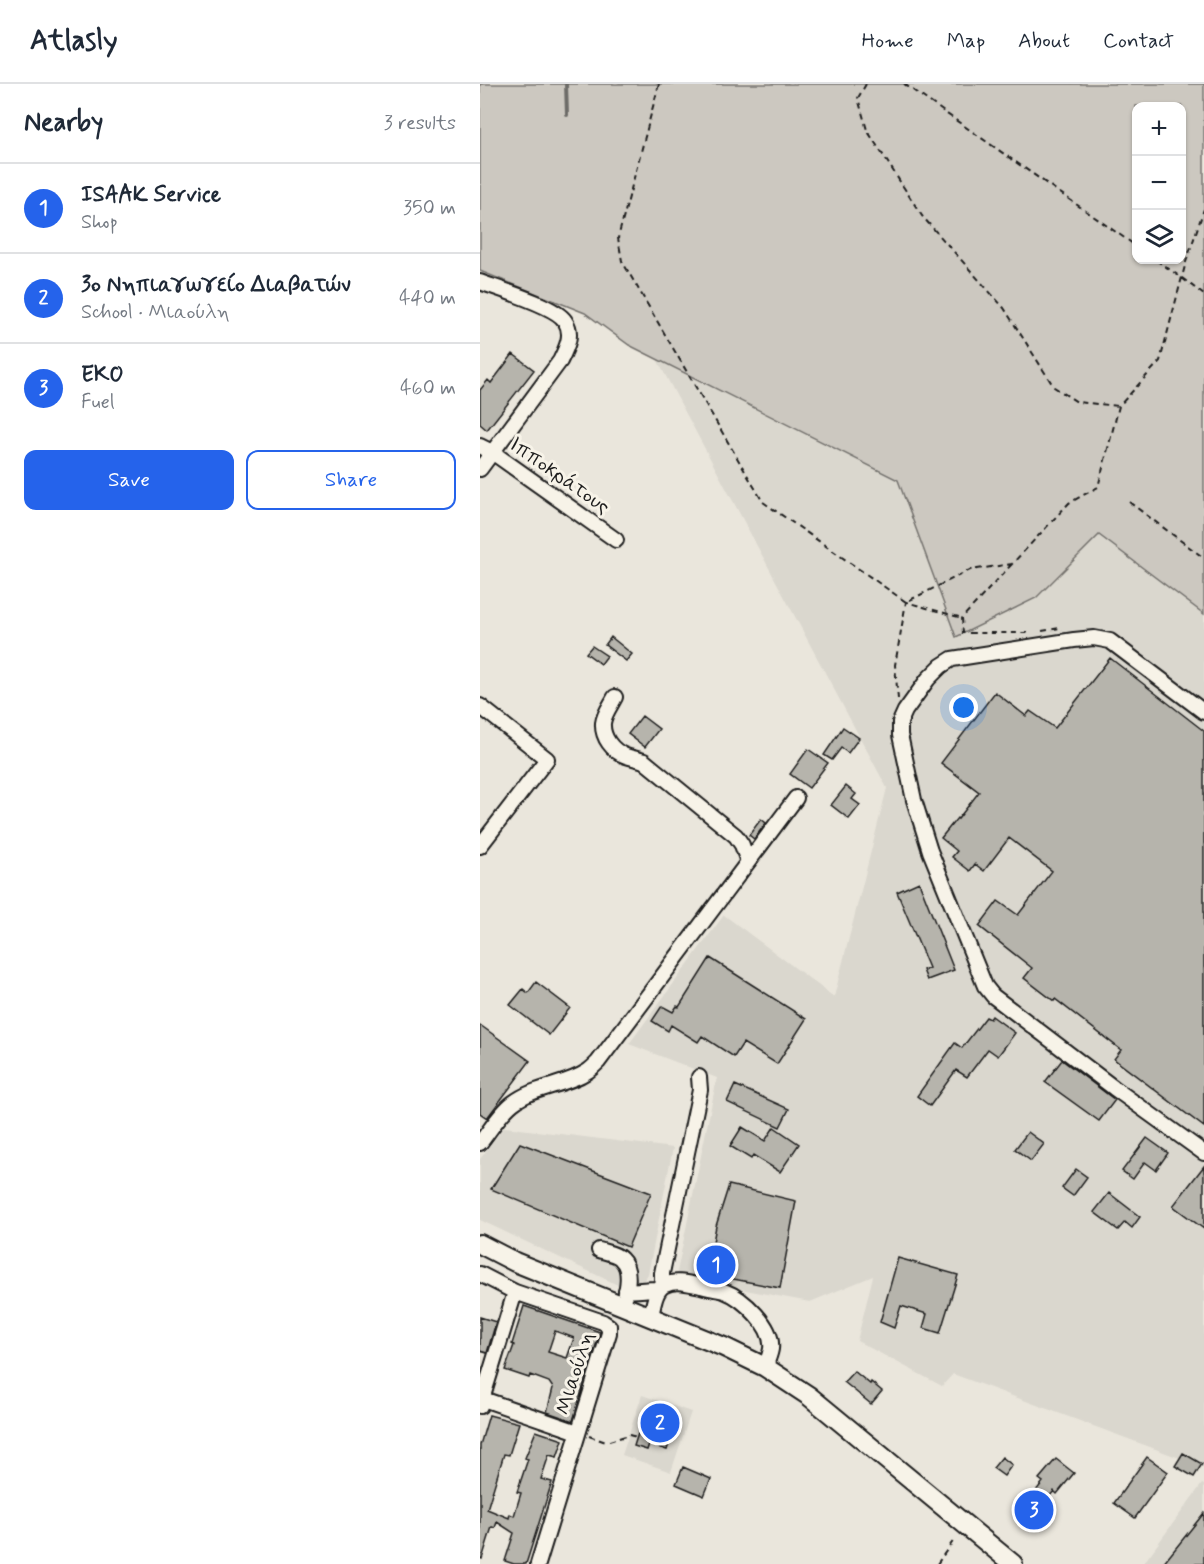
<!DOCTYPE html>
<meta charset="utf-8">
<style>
:root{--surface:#fff;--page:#f6f6f7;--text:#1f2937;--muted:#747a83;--line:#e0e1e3;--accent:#2563eb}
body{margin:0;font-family:Mynerve,sans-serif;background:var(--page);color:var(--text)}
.controls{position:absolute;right:18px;top:18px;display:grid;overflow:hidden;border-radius:12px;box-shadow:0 2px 4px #0004}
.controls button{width:54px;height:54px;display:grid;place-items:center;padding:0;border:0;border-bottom:2px solid var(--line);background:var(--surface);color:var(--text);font:30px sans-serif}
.you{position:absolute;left:484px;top:624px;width:21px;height:21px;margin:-15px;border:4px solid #fff;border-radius:50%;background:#1a73e8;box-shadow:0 0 0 9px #1a73e833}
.badge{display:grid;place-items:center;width:39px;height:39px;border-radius:50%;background:var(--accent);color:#fff;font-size:20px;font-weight:700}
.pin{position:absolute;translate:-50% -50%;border:3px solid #fff;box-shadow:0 2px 6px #0006}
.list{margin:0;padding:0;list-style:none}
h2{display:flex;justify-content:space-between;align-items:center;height:78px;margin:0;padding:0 24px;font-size:26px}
h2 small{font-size:20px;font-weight:400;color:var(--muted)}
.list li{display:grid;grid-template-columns:39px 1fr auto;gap:18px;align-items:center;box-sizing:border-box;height:90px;padding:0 24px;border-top:2px solid var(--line)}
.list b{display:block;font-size:22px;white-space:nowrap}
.list p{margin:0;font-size:20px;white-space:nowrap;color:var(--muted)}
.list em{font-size:20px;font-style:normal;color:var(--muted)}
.actions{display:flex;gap:12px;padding:18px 24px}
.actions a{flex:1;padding:14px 0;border:2px solid var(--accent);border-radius:12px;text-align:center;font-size:21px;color:var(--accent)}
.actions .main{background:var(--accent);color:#fff}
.icon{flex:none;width:33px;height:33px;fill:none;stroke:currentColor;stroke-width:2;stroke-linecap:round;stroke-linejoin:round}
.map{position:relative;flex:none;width:724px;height:1480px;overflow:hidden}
header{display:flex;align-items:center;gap:36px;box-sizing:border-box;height:84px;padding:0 30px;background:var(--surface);border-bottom:2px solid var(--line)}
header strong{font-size:28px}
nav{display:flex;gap:33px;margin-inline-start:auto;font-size:21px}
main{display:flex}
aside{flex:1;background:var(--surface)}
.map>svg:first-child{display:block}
.built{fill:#dad7ce;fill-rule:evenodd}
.green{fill:#ccc8c0;stroke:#74726e;stroke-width:1.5;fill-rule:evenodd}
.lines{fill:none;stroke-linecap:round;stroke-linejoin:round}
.stream{stroke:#6d6c68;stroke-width:4}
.building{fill:#b6b4ac;stroke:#1c1c1c;stroke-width:1.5;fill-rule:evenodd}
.minor-casing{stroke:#1c1c1c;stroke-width:18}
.major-casing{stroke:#1c1c1c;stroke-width:22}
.path{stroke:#1c1c1c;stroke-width:2;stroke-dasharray:6 4.5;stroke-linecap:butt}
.minor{stroke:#f7f3e8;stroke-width:14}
.major{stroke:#f7f3e8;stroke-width:18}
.labels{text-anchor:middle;stroke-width:6;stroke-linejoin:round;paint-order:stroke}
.street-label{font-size:21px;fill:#1c1c1c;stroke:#f7f3e8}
</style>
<header>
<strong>Atlasly</strong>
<nav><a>Home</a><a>Map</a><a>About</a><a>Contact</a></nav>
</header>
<main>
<aside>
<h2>Nearby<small>3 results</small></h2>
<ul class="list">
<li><span class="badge">1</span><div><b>ISAAK Service</b><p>Shop</p></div><em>350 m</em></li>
<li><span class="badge">2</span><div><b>3ο Νηπιαγωγείο Διαβατών</b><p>School · Μιαούλη</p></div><em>440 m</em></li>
<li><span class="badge">3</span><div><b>EKO</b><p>Fuel</p></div><em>460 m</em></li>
</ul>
<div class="actions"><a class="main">Save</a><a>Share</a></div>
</aside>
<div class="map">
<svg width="724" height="1480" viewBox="0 0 724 1480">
<rect width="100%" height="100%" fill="#eae6dc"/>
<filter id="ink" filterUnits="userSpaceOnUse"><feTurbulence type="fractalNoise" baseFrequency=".0167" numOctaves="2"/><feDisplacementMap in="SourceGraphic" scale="12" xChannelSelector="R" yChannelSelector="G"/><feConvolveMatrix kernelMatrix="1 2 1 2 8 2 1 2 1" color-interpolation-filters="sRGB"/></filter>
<g filter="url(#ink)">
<!-- built -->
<path class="built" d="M 724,0 L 724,1383 L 473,1290 L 462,1302 L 377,1257 L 393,1192 L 330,1218 L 196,1193 L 237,994 L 149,960 L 244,831 L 354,913 L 407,704 L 115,160 ZM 656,22 L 702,22 L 702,176 L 656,176 Z
M 24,1043 L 193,1064 L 168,1190 L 160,1202 L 140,1202 L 0,1136 L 0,1075 Z
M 162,1311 L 211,1328 L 191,1388 L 142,1371 Z
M 722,1400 L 724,1401 L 724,1480 L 663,1480 Z"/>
<!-- green -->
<path class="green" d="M 0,0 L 724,0 L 724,530 L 619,451 L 556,514 L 476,553 L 418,396 L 149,261 L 105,229 L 0,187 ZM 656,22 L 702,22 L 702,176 L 656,176 Z"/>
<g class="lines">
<!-- stream -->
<path class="stream" d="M 86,0 L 87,31"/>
</g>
<!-- building -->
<path class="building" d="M 33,270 L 54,286 L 7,346 L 0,340 L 0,306 L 8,296 L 11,299 Z
M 131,553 L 152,570 L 146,577 L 125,561 Z
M 112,562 L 127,572 L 121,580 L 106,569 Z
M 630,574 L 724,647 L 724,1043 L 634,975 L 641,966 L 575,915 L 574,917 L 544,894 L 552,884 L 499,842 L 518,817 L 538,831 L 572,787 L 529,754 L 504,787 L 495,780 L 490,787 L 472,773 L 477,767 L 461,754 L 477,734 L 478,735 L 499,708 L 461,679 L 515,608 L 546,632 L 550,627 L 575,644 Z
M 162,632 L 179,645 L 165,663 L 148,650 Z
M 363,643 L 379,654 L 368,669 L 361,664 L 352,676 L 344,671 Z
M 328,665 L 348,679 L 329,704 L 310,690 Z
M 366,702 L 376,710 L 372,715 L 380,721 L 369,735 L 351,721 Z
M 281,735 L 286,739 L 274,755 L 269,751 Z
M 439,798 L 474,886 L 447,896 L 443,886 L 449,884 L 417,808 Z
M 230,874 L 326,935 L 297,980 L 263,959 L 254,973 L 222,952 L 218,958 L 191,941 L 188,947 L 172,937 L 182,922 L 193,928 L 197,922 L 199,923 Z
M 56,898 L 90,924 L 69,951 L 30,921 L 43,905 L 48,909 Z
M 512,932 L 535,949 L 518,972 L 508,965 L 487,993 L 476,986 L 450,1022 L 437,1012 L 475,959 L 482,964 L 506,933 L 510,935 Z
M 0,941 L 50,977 L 7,1034 L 0,1029 Z
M 582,976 L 635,1016 L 619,1037 L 565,998 Z
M 255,1001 L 309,1025 L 300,1043 L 247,1018 Z
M 262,1043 L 285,1057 L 294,1043 L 319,1060 L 300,1088 L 273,1071 L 271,1075 L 250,1062 Z
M 548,1048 L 564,1060 L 551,1077 L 535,1065 Z
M 667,1054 L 688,1069 L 676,1086 L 665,1078 L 653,1095 L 642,1087 Z
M 40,1059 L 171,1109 L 148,1163 L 11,1105 Z
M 724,1082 L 724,1145 L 693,1122 Z
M 596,1085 L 607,1093 L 593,1112 L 582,1104 Z
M 249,1101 L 316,1117 L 300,1204 L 227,1190 L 236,1142 Z
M 629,1109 L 660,1133 L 652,1144 L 645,1138 L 638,1146 L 614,1128 Z
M 418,1174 L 478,1191 L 460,1249 L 443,1244 L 447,1230 L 421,1222 L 414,1244 L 400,1238 Z
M 44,1222 L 120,1248 L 93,1337 L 67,1328 L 73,1304 L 69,1298 L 50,1291 L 49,1294 L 25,1286 L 34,1261 L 32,1260 ZM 75,1247 L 94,1254 L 87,1274 L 68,1268 Z
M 0,1233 L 16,1238 L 7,1269 L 0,1267 Z
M 374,1287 L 390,1300 L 391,1298 L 402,1307 L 391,1320 L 364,1298 Z
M 9,1331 L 39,1339 L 29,1371 L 24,1370 L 7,1425 L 29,1434 L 30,1430 L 34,1432 L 41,1409 L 37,1408 L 48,1375 L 45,1374 L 56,1347 L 83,1356 L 77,1373 L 69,1371 L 61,1395 L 72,1398 L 46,1480 L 34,1480 L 25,1477 L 34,1449 L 17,1438 L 15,1444 L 12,1443 L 2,1475 L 0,1474 L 0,1361 Z
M 163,1334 L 194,1344 L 187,1366 L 169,1360 L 167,1366 L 154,1362 Z
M 703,1369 L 722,1380 L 714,1393 L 695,1382 Z
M 522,1373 L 532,1381 L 524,1392 L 513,1384 Z
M 667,1373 L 688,1388 L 655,1434 L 634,1419 Z
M 576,1375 L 594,1389 L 577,1410 L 574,1407 L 551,1434 L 541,1426 L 563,1398 L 559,1395 Z
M 203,1383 L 231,1395 L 224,1412 L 196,1400 Z
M 724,1429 L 724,1480 L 683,1480 Z"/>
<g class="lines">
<!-- minor casing -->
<g class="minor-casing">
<path id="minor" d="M 0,198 C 19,205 76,222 85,237 C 94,250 86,265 80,277 L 0,385
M 0,362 L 12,368 L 136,456
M 135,613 C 131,621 124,630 123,639 C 122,653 132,667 146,672 C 152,674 158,675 164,677 L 256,752 L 262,761 L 268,778
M 0,622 L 67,675 L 0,762
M 724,628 L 630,557 L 614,554 L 594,556 L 472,575 L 461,582 L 448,595 L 425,627 L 420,638 L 420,651 L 434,716 L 450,767 L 505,902 L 513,912 L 634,1004 L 724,1069
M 0,1059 C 11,1045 20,1029 33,1019 C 55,1002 86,1002 108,987 C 111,985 115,981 118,978 L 316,714
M 119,1166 C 125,1168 137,1170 141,1175 C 153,1186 146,1209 143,1222
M 0,1190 L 35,1208 L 123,1238 L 129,1242 L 129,1249 L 58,1480
M 185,1201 L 182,1195 L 182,1189 L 220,1006 L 219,993
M 146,1206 C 157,1208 168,1204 179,1205
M 171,1234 C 173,1224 174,1206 185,1201 C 196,1195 210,1200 221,1202 C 228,1204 237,1205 244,1207 C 263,1214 294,1243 291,1265 C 290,1271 287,1278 285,1283
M 0,1314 L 98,1348
M 0,1322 L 35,1208"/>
</g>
<!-- major casing -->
<g class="major-casing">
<path id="major" d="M 0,1160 L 35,1178 L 244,1263 L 285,1283 L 329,1312 L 533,1480"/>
</g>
<!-- path -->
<path class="path" d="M 179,0 L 138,154 L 142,177 L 283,418 L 426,518 L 490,486 L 532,480 L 589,419 L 618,403 L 639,322 L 680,277 L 706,178 L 724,125
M 386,0 L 378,14 L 387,46 L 442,132 L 524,224 L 574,303 L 597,318 L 639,322
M 424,0 L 656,162
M 676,176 L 702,194 L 724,211
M 649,418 L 724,474
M 532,480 L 482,534 L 483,549 L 548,549
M 562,547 L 580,544 L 582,546
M 418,615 L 415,581 L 426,518 L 482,534
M 109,1352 L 126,1358 L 149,1351 L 157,1353
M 457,1480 L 474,1456"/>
<!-- minor -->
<use href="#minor" class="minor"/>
<!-- major -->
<use href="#major" class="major"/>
</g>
</g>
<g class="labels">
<!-- street labels -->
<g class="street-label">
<text transform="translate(80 391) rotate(35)" y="7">Ιπποκράτους</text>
<text transform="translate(94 1289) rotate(-73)" y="7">Μιαούλη</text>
</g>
</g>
</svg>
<div class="controls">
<button>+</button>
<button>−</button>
<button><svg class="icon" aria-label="layers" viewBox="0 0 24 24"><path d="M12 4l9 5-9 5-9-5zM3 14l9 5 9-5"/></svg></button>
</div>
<div class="you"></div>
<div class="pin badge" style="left:236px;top:1181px">1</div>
<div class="pin badge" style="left:180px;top:1339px">2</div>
<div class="pin badge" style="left:554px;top:1426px">3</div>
</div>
</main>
